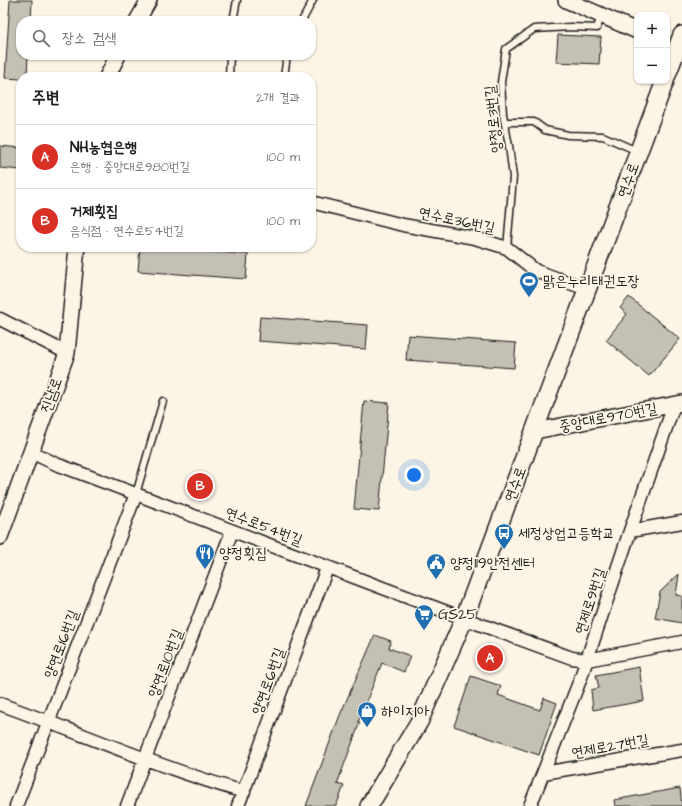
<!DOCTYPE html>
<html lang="ko">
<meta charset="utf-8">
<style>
:root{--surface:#fff;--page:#f6f6f6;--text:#202124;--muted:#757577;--line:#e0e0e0;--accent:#d93025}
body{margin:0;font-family:"Architects Daughter","Poor Story",sans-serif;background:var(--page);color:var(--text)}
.controls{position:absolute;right:12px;top:12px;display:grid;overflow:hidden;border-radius:8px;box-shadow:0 1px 3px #0004}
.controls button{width:36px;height:36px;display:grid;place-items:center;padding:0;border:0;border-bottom:1px solid var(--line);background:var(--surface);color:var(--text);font:20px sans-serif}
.you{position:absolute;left:414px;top:475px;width:14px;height:14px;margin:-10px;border:3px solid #fff;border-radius:50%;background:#1a73e8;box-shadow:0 0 0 6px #1a73e833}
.badge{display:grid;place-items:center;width:26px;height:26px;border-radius:50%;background:var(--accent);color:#fff;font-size:13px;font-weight:700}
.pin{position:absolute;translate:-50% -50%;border:2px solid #fff;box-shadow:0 1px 4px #0006}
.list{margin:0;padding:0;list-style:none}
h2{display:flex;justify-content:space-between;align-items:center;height:52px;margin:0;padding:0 16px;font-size:17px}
h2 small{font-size:13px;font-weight:400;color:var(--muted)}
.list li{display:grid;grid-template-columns:26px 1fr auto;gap:12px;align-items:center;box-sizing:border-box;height:64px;padding:0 16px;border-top:1px solid var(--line)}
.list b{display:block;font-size:15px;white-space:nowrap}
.list p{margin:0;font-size:13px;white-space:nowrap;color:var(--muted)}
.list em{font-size:13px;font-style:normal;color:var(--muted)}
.icon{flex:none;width:22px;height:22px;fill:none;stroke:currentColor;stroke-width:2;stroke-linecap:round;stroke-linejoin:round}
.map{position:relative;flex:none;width:682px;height:806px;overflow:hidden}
.search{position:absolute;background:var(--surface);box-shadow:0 1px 3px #0004;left:16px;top:16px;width:300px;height:44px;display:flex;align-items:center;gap:10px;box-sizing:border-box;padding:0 14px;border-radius:16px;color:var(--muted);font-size:15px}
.panel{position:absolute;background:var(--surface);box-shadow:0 1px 3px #0004;left:16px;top:72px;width:300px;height:180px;border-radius:16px}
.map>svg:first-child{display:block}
.building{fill:#c4c0b3;stroke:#1c1c1c}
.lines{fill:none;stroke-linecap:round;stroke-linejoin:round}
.service-casing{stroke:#1c1c1c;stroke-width:9}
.minor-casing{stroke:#1c1c1c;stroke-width:15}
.tertiary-casing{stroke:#1c1c1c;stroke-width:18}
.secondary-casing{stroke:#1c1c1c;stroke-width:20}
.service{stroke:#fcf5e5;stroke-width:6}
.minor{stroke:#fcf5e5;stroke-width:12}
.tertiary{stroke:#fcf5e5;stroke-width:15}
.secondary{stroke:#fcf5e5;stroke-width:17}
.labels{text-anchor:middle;stroke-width:3.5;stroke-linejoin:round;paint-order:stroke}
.street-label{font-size:15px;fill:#1c1c1c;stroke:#fcf5e5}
.poi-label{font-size:15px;fill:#1c1c1c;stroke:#fcf5e5;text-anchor:start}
</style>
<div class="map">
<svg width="682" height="806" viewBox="0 0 682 806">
<rect width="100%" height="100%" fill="#fcf5e5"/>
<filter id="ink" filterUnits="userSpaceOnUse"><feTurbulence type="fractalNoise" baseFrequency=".025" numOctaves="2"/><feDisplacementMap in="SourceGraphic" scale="8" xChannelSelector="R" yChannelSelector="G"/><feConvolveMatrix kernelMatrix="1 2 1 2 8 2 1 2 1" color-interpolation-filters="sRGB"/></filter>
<g filter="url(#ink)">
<!-- building -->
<path class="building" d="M 10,0 L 32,0 L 31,21 L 21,21 L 21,55 L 28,55 L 27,77 L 21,77 L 21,79 L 5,78 Z
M 558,35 L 601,37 L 599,64 L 556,62 Z
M 0,146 L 21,148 L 21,170 L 0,168 Z
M 140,247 L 248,254 L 246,279 L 138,271 Z
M 629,297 L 680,339 L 649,376 L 606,340 L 627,314 L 620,308 Z
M 260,317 L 368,325 L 366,349 L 258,341 Z
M 408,335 L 516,343 L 514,368 L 406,360 Z
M 364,401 L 389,403 L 379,511 L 354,509 Z
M 679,574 L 676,595 L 682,596 L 682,623 L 655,618 L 660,592 Z
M 375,635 L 391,641 L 389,648 L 410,656 L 404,672 L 382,663 L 358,722 L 360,722 L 337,784 L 344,786 L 336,806 L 306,806 L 340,715 Z
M 639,667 L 644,701 L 593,710 L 591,690 L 599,688 L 596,675 Z
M 471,676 L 501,686 L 498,695 L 540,710 L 544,698 L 557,703 L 539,755 L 454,726 Z
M 680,788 L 682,806 L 615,806 L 614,800 Z"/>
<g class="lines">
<!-- service casing -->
<g class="service-casing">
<path id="service" d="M 233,21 L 237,0
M 302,21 L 313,0
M 229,77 L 230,55
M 284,77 L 287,55
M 505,122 L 534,122 L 545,130 L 568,135 L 603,136 L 637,151
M 507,248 L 513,177 L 509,146 L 503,114 L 501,82 L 506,49 L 534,29 L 571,27 L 597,28 L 601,16
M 136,494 L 163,401"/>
</g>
<!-- minor casing -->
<g class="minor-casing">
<path id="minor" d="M 311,202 L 403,225 L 475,238 L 507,248 L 536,271 L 587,289
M 0,319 L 67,353
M 31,452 L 56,464 C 228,528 399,596 572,658 L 587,660 L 682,642
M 630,531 L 682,522
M 0,704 C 81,733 161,768 244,792
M 543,773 L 682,750
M 16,806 L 136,494
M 127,806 L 232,531
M 238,806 L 327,568
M 530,806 L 580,680 L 630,531 L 674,405"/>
</g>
<!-- tertiary casing -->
<g class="tertiary-casing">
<path id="tertiary" d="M 566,0 L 637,31
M 137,21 L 149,0
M 107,77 L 118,55
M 535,431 L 682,403
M 0,537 L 67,353 L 77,247"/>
</g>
<!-- secondary casing -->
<g class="secondary-casing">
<path id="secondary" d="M 667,75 L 682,35
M 369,806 L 419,722 L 464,619 L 665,81"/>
</g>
<!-- service -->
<use href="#service" class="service"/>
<!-- minor -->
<use href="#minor" class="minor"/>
<!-- tertiary -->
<use href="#tertiary" class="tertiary"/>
<!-- secondary -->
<use href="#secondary" class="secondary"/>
</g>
</g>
<!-- icons -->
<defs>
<g id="stadium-pin" transform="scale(1)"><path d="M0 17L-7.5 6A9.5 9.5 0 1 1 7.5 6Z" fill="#1f6fb2" stroke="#fcf5e5"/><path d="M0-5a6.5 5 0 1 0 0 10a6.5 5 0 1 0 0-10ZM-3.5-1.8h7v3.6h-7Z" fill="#fff"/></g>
<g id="bus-pin" transform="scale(1)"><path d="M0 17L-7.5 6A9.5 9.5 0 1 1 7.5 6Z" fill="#1f6fb2" stroke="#fcf5e5"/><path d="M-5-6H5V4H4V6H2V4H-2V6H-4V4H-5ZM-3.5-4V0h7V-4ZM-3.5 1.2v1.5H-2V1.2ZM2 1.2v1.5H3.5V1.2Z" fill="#fff"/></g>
<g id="restaurant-pin" transform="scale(1)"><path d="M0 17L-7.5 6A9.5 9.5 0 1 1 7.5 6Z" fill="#1f6fb2" stroke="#fcf5e5"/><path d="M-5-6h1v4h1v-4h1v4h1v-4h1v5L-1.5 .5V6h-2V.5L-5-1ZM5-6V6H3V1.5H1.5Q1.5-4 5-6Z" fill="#fff"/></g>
<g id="civic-pin" transform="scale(1)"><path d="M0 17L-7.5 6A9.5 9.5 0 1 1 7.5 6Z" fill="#1f6fb2" stroke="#fcf5e5"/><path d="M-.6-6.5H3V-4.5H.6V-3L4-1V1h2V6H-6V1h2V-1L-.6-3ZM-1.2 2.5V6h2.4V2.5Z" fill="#fff"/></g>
<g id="supermarket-pin" transform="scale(1)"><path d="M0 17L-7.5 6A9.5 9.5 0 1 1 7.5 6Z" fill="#1f6fb2" stroke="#fcf5e5"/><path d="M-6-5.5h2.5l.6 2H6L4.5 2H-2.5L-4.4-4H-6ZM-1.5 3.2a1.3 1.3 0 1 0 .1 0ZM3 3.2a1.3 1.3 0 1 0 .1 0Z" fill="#fff"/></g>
<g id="shop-pin" transform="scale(1)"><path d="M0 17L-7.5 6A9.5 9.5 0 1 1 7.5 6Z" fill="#1f6fb2" stroke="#fcf5e5"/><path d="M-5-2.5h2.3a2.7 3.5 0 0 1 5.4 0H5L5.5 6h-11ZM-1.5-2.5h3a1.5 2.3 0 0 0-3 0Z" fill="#fff"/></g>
</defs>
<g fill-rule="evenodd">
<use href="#stadium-pin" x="529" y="281"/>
<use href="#bus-pin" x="504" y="533"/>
<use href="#restaurant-pin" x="205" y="553"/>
<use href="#civic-pin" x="436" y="563"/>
<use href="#supermarket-pin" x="424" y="614"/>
<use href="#shop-pin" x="367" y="711"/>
</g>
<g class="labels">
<!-- street labels -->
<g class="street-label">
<text transform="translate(493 119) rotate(-96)" y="5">양정로3번길</text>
<text transform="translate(628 180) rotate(-70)" y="5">연수로</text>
<text transform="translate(457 220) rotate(12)" y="5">연수로36번길</text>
<text transform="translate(51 395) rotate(-70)" y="5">진남로</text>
<text transform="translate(608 417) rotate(-11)" y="5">중앙대로970번길</text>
<text transform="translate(515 484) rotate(-69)" y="5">연수로</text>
<text transform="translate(264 526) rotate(21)" y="5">연수로54번길</text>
<text transform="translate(590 601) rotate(-72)" y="5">연제로9번길</text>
<text transform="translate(61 644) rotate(-69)" y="5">양연로16번길</text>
<text transform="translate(165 663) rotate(-69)" y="5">양연로10번길</text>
<text transform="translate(268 681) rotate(-70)" y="5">양연로6번길</text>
<text transform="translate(610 746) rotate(-10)" y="5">연제로27번길</text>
</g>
<!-- poi labels -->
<g class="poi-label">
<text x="543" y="286">맑은누리태권도장</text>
<text x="518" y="538">세정상업고등학교</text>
<text x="219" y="558">양정횟집</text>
<text x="450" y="568">양정119안전센터</text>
<text x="438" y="619">GS25</text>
<text x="381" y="716">하이지아</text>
</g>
</g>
</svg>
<div class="controls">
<button>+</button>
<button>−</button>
</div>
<div class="you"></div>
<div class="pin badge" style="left:490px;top:658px">A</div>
<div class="pin badge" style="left:200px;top:486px">B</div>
<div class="search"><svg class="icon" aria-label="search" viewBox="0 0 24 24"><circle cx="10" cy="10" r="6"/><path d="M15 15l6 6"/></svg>장소 검색</div>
<section class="panel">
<h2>주변<small>2개 결과</small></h2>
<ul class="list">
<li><span class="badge">A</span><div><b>NH농협은행</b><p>은행 · 중앙대로980번길</p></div><em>100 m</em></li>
<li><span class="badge">B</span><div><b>거제횟집</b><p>음식점 · 연수로54번길</p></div><em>100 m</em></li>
</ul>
</section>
</div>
